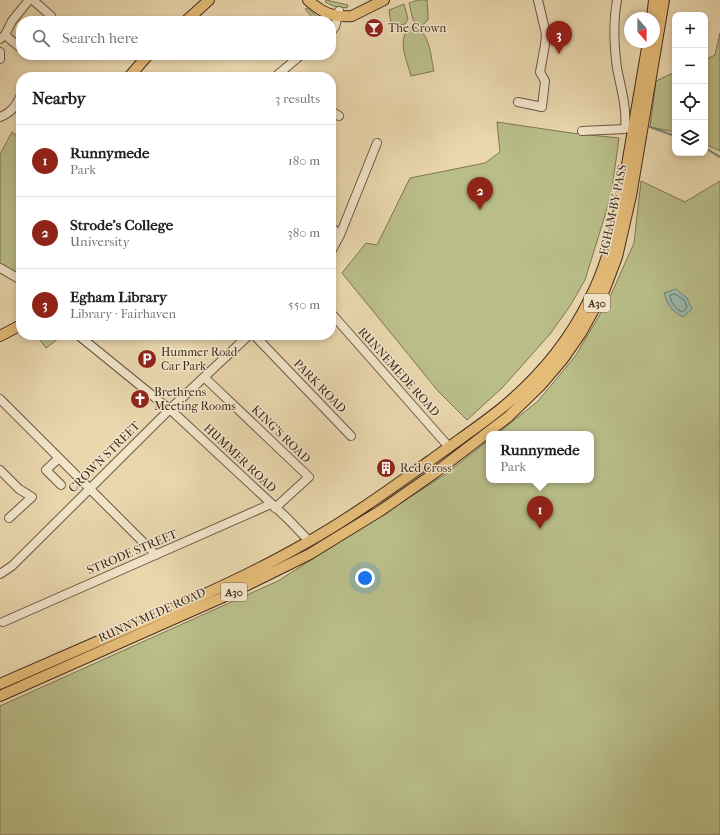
<!DOCTYPE html>
<meta charset="utf-8">
<style>
:root{--surface:#fff;--page:#f2f2f2;--text:#202124;--muted:#757577;--line:#e0e0e0;--accent:#8f2418}
body{margin:0;font-family:"IM FELL French Canon",serif;background:var(--page);color:var(--text)}
.controls{position:absolute;right:12px;top:12px;display:grid;overflow:hidden;border-radius:8px;box-shadow:0 2px 6px #0003}
.controls button{width:36px;height:36px;display:grid;place-items:center;padding:0;border:0;border-bottom:1px solid var(--line);background:var(--surface);color:var(--text);font:20px sans-serif}
.compass{position:absolute;left:624px;top:12px;width:36px;height:36px;border-radius:50%;background:var(--surface);box-shadow:0 2px 6px #0003;rotate:159deg}
.you{position:absolute;left:365px;top:578px;width:14px;height:14px;margin:-10px;border:3px solid #fff;border-radius:50%;background:#1a73e8;box-shadow:0 0 0 6px #1a73e833}
.badge{display:grid;place-items:center;width:26px;height:26px;border-radius:50%;background:var(--accent);color:#fff;font-size:13px;font-weight:700}
.pin{position:absolute;translate:-50% -33px;filter:drop-shadow(0 1px 2px #0008)}
.pin::after{content:'';position:absolute;top:21px;width:14px;height:12px;background:inherit;clip-path:polygon(0 0,100% 0,50% 100%)}
.popup{position:absolute;left:486px;top:431px;width:108px;height:52px;box-sizing:border-box;display:grid;place-content:center;border-radius:8px;background:var(--surface);filter:drop-shadow(0 1px 3px #0005);font-size:13px;white-space:nowrap;color:var(--muted)}
.popup b{font-size:15px;color:var(--text)}
.popup::after{content:'';position:absolute;left:50%;top:100%;margin-left:-8px;border:8px solid transparent;border-top-color:var(--surface)}
.list{margin:0;padding:0;list-style:none}
h2{display:flex;justify-content:space-between;align-items:center;height:52px;margin:0;padding:0 16px;font-size:17px}
h2 small{font-size:13px;font-weight:400;color:var(--muted)}
.list li{display:grid;grid-template-columns:26px 1fr auto;gap:12px;align-items:center;box-sizing:border-box;height:72px;padding:0 16px;border-top:1px solid var(--line)}
.list b{display:block;font-size:15px;white-space:nowrap}
.list p{margin:0;font-size:13px;white-space:nowrap;color:var(--muted)}
.list em{font-size:13px;font-style:normal;color:var(--muted)}
.icon{flex:none;width:22px;height:22px;fill:none;stroke:currentColor;stroke-width:2;stroke-linecap:round;stroke-linejoin:round}
.map{position:relative;flex:none;width:720px;height:835px;overflow:hidden}
.search{position:absolute;background:var(--surface);box-shadow:0 2px 6px #0003;left:16px;top:16px;width:320px;height:44px;display:flex;align-items:center;gap:10px;box-sizing:border-box;padding:0 14px;border-radius:16px;color:var(--muted);font-size:15px}
.panel{position:absolute;background:var(--surface);box-shadow:0 2px 6px #0003;left:16px;top:72px;width:320px;height:268px;border-radius:16px}
.map>svg:first-child{display:block}
.green{fill:#b9be89;stroke:#7e7555}
.water{fill:#98b9ad;stroke:#768175}
.lines{fill:none;stroke-linecap:round;stroke-linejoin:round}
.shore{stroke:#6e7267;stroke-width:1}
.stream{stroke:#768175;stroke-width:2}
.minor-casing{stroke:#6d5744;stroke-width:10}
.major-casing{stroke:#432c21;stroke-width:12}
.minor{stroke:#f1e5ca;stroke-width:8}
.major{stroke:#e5bc77;stroke-width:10}
.labels{text-anchor:middle;stroke-width:3;stroke-linejoin:round;paint-order:stroke}
.shield{fill:#f1e5ca;stroke:#776454;stroke-width:1}
.shield-label{font-size:11px;font-weight:bold;fill:#432c21}
.poi-label{font-size:12px;fill:#432c21;stroke:#f1e5ca;text-anchor:start}
.street-label{font-size:12px;fill:#432c21;stroke:#f1e5ca}
</style>
<div class="map">
<svg width="720" height="835" viewBox="0 0 720 835">
<rect width="100%" height="100%" fill="#ead7ae"/>
<filter id="stains"><feTurbulence type="fractalNoise" baseFrequency=".005" numOctaves="4"/><feColorMatrix values="0 0 0 0 .2 0 0 0 0 .09 0 0 0 0 .02 0 0 0 .5 -.17"/></filter>
<radialGradient id="worn" r=".72"><stop offset=".6" stop-color="#630" stop-opacity="0"/><stop offset="1" stop-color="#630" stop-opacity=".3"/></radialGradient>
<!-- green -->
<path class="green" d="M 326,0 L 348,5 L 347,8 L 333,6 L 325,2 Z
M 418,0 L 427,0 L 428,13 L 428,20 L 426,21 L 424,24 L 420,26 L 413,20 L 409,3 Z
M 404,4 L 408,19 L 405,24 L 395,26 L 391,24 L 389,10 Z
M 307,8 L 320,19 L 321,21 L 315,21 L 305,9 Z
M 412,26 C 431,32 430,55 434,71 L 411,76 C 407,60 395,38 412,26 Z
M 720,33 L 720,151 L 705,144 L 705,60 L 715,55 Z
M 675,72 L 675,132 L 650,127 L 656,81 Z
M 497,122 L 571,133 L 619,138 L 611,196 L 585,280 L 570,306 L 550,334 L 503,387 L 467,420 L 438,391 L 342,273 L 366,243 L 377,245 L 410,178 L 485,163 L 500,152 Z
M 12,132 L 21,139 L 21,275 L 0,264 L 0,154 Z
M 641,181 L 685,202 L 720,181 L 720,835 L 0,835 L 0,706 L 278,581 L 443,476 L 489,440 L 489,480 L 591,480 L 591,434 L 497,434 L 538,401 L 576,355 L 609,299 L 634,243 Z
M 36,335 L 63,335 L 46,348 Z"/>
<!-- water -->
<path class="water" d="M 676,289 L 687,298 L 692,309 L 683,317 C 671,311 668,305 664,293 Z"/>
<g class="lines">
<!-- shore -->
<path class="shore" d="M 675,294 L 684,300 L 687,307 L 683,312 C 676,310 671,303 670,296 Z"/>
<!-- stream -->
<path class="stream" d="M 650,127 L 675,136
M 705,148 L 720,157"/>
<!-- minor casing -->
<g class="minor-casing">
<path id="minor" d="M 33,0 L 51,16
M 331,32 L 335,27 L 339,11
M 5,35 L 18,46
M 0,39 L 5,35 L 12,21 L 29,0
M 0,52 L 0,59
M 275,77 L 301,55
M 518,102 L 542,107 L 545,81 L 540,72 L 545,45 L 546,34 L 538,0
M 331,111 L 339,116
M 0,117 C 11,113 16,106 21,95
M 582,131 L 625,129 C 627,107 621,89 617,68 C 614,46 613,22 617,0
M 331,227 L 340,235 L 331,252
M 340,235 L 377,143
M 0,268 L 21,280
M 331,313 L 449,447
M 78,335 L 174,413 L 288,519 L 309,541
M 254,335 L 351,436
M 204,377 L 309,477 L 275,508
M 0,399 L 156,555
M 59,458 L 46,470 L 61,485
M 0,470 L 19,489 L 32,497 L 9,518
M 0,574 L 12,566 L 169,410 L 249,335
M 3,622 L 271,504"/>
</g>
<!-- major casing -->
<g class="major-casing">
<path id="major" d="M 308,0 C 321,12 333,18 352,16 L 384,0
M 652,18 L 654,0
M 186,21 L 209,0
M 129,77 L 148,55
M 0,336 L 21,325
M 0,684 C 53,661 105,638 158,615 C 208,593 257,571 304,544 C 349,519 390,489 431,460 C 455,442 480,426 503,407 C 538,378 569,341 589,300 C 612,256 620,207 628,159 C 635,120 641,81 648,42
M 0,696 L 221,598 L 310,554 L 380,511 L 436,472 L 508,417 L 540,386 L 563,359 L 581,333 L 604,291 L 617,257 L 631,196 L 664,0"/>
</g>
<!-- minor -->
<use href="#minor" class="minor"/>
<!-- major -->
<use href="#major" class="major"/>
</g>
<!-- icons -->
<defs>
<g id="bar-disc" transform="scale(1)"><circle r="9.5" fill="#8f2418" stroke="#f1e5ca"/><path d="M-6-5H6L.8 .8V4.5H3.5V6h-7V4.5H-.8V.8Z" fill="#fff"/></g>
<g id="parking-disc" transform="scale(1)"><circle r="9.5" fill="#8f2418" stroke="#f1e5ca"/><path d="M-3.5-5.5H1a3.5 3.5 0 0 1 0 7H-1V5.5H-3.5ZM-1-3.4V-.6H.8a1.4 1.4 0 0 0 0-2.8Z" fill="#fff"/></g>
<g id="church-disc" transform="scale(1)"><circle r="9.5" fill="#8f2418" stroke="#f1e5ca"/><path d="M-1.2-6h2.4v3.5h3.3v2.4h-3.3V6h-2.4V-.1h-3.3v-2.4h3.3Z" fill="#fff"/></g>
<g id="building-disc" transform="scale(1)"><circle r="9.5" fill="#8f2418" stroke="#f1e5ca"/><path d="M-4-6H4V6H1V3H-1V6H-4ZM-2.5-4.3h1.7v1.8h-1.7ZM.8-4.3h1.7v1.8H.8ZM-2.5-1h1.7V.8h-1.7ZM.8-1h1.7V.8H.8Z" fill="#fff"/></g>
</defs>
<g fill-rule="evenodd">
<use href="#bar-disc" x="374" y="28"/>
<use href="#parking-disc" x="147" y="359"/>
<use href="#church-disc" x="140" y="399"/>
<use href="#building-disc" x="386" y="468"/>
</g>
<g class="labels">
<!-- shield labels -->
<g class="shield">
<rect x="584" y="294" width="26" height="18" rx="3"/>
<rect x="221" y="583" width="26" height="18" rx="3"/>
</g>
<g class="shield-label">
<text x="597" y="307">A30</text>
<text x="234" y="596">A30</text>
</g>
<!-- poi labels -->
<g class="poi-label">
<text x="388" y="32">The Crown</text>
<text x="161" y="356">Hummer Road<tspan x="161" dy="14">Car Park</tspan></text>
<text x="154" y="396">Brethrens<tspan x="154" dy="14">Meeting Rooms</tspan></text>
<text x="400" y="472">Red Cross</text>
</g>
<!-- street labels -->
<g class="street-label">
<text transform="translate(613 210) rotate(-78)" y="4">EGHAM BY-PASS</text>
<text transform="translate(399 372) rotate(48)" y="4">RUNNEMEDE ROAD</text>
<text transform="translate(320 386) rotate(46)" y="4">PARK ROAD</text>
<text transform="translate(281 434) rotate(44)" y="4">KING'S ROAD</text>
<text transform="translate(104 457) rotate(-45)" y="4">CROWN STREET</text>
<text transform="translate(240 458) rotate(43)" y="4">HUMMER ROAD</text>
<text transform="translate(132 552) rotate(-23)" y="4">STRODE STREET</text>
<text transform="translate(152 615) rotate(-24)" y="4">RUNNYMEDE ROAD</text>
</g>
</g>
<rect width="100%" height="100%" filter="url(#stains)"/>
<rect width="100%" height="100%" fill="url(#worn)"/>
</svg>
<div class="controls">
<button>+</button>
<button>−</button>
<button><svg class="icon" aria-label="locate" viewBox="0 0 24 24"><circle cx="12" cy="12" r="6"/><path d="M12 2v4M12 18v4M2 12h4M18 12h4"/></svg></button>
<button><svg class="icon" aria-label="layers" viewBox="0 0 24 24"><path d="M12 4l9 5-9 5-9-5zM3 14l9 5 9-5"/></svg></button>
</div>
<svg class="compass" viewBox="-18 -18 36 36"><path d="M0-13l5 13h-10z" fill="#e53935"/><path d="M0 13l5-13h-10z" fill="#757577"/></svg>
<div class="you"></div>
<div class="pin badge" style="left:540px;top:529px">1</div>
<div class="popup"><b>Runnymede</b>Park</div>
<div class="pin badge" style="left:480px;top:210px">2</div>
<div class="pin badge" style="left:559px;top:54px">3</div>
<div class="search"><svg class="icon" aria-label="search" viewBox="0 0 24 24"><circle cx="10" cy="10" r="6"/><path d="M15 15l6 6"/></svg>Search here</div>
<section class="panel">
<h2>Nearby<small>3 results</small></h2>
<ul class="list">
<li><span class="badge">1</span><div><b>Runnymede</b><p>Park</p></div><em>180 m</em></li>
<li><span class="badge">2</span><div><b>Strode's College</b><p>University</p></div><em>380 m</em></li>
<li><span class="badge">3</span><div><b>Egham Library</b><p>Library · Fairhaven</p></div><em>550 m</em></li>
</ul>
</section>
</div>
